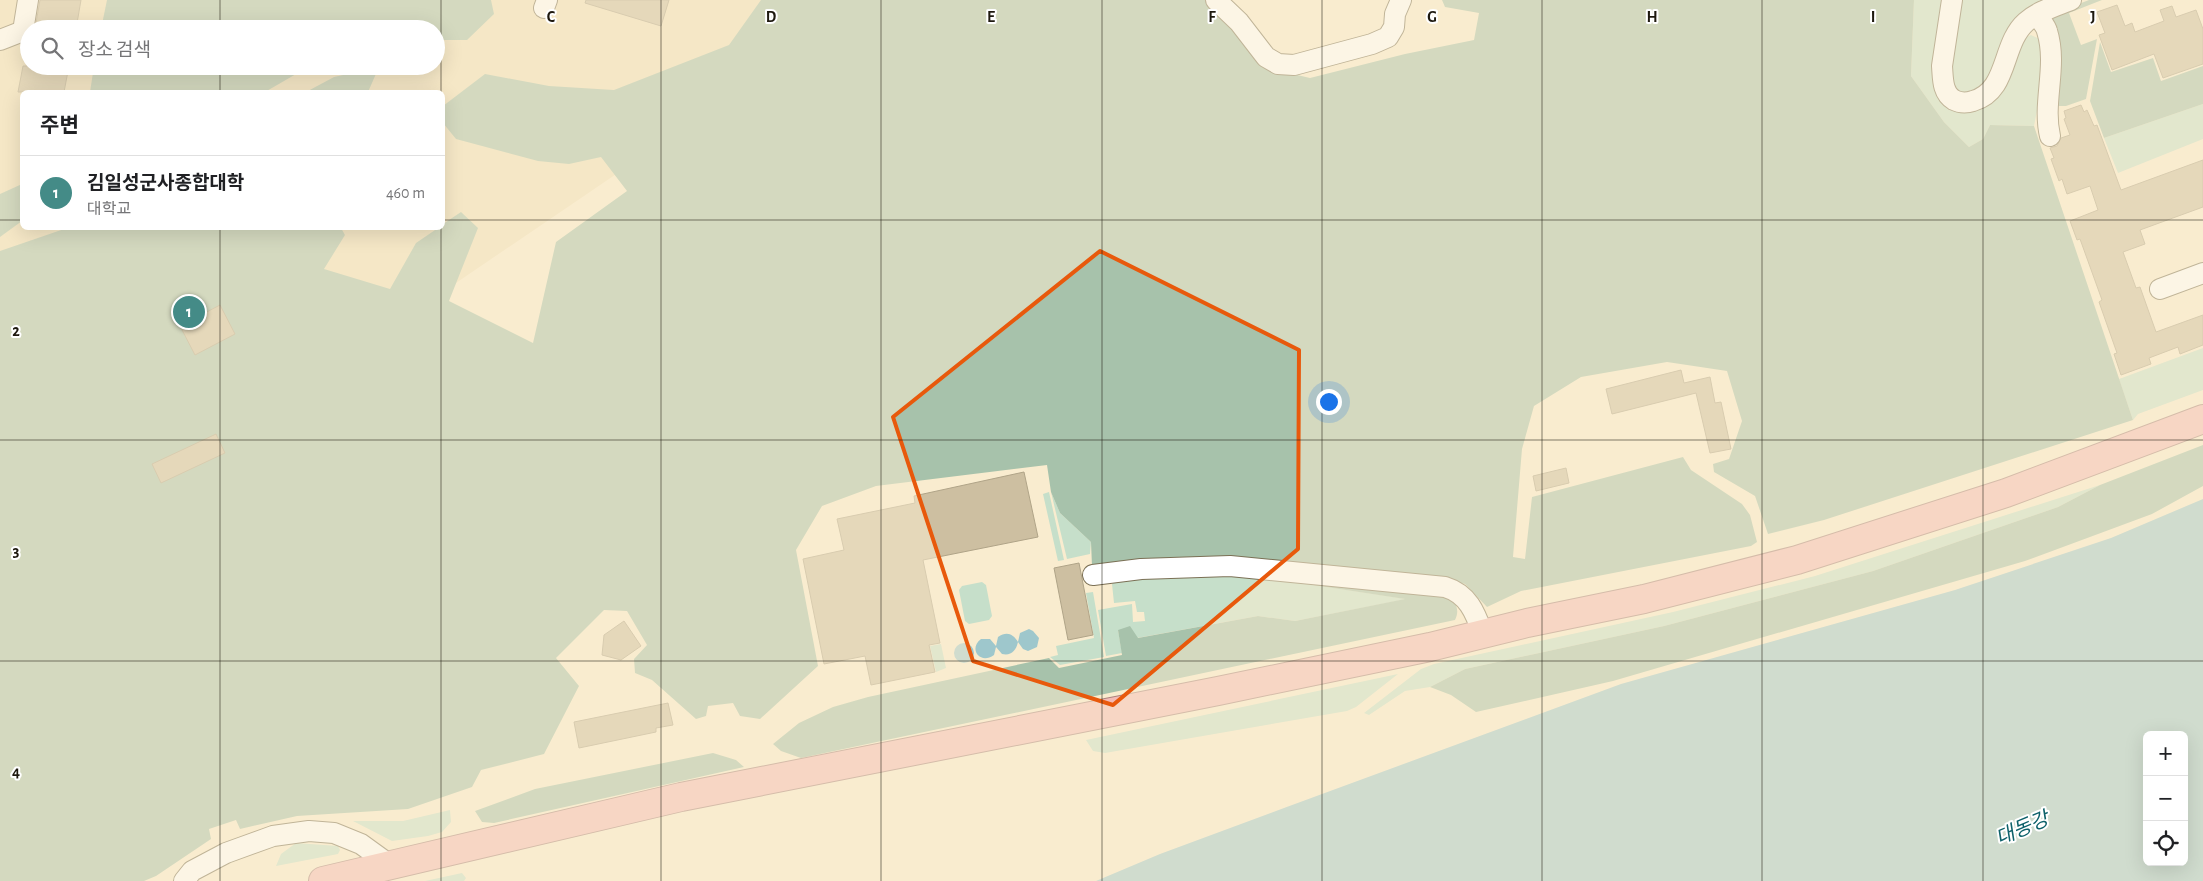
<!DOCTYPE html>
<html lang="ko">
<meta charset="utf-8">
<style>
:root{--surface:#fff;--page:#f6f6f6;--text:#202124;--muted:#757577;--line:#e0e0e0;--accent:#448b87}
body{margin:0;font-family:"Alegreya Sans","Noto Sans KR",sans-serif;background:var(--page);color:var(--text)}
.controls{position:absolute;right:15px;bottom:15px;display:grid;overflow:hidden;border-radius:8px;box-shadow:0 5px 20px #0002}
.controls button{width:45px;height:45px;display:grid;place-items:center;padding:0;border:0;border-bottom:1px solid var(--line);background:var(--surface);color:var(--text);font:25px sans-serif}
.you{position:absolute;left:1328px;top:401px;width:18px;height:18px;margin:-12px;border:4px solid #fff;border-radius:50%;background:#1a73e8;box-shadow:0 0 0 8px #1a73e833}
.badge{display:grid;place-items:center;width:32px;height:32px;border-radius:50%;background:var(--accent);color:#fff;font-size:16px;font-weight:700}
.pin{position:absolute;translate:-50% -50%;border:2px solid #fff;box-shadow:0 1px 5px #0006}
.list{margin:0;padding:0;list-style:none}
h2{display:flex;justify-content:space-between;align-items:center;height:65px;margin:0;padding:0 20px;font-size:21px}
h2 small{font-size:16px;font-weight:400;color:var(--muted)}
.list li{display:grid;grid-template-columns:32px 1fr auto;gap:15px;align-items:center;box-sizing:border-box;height:75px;padding:0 20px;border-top:1px solid var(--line)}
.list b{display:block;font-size:19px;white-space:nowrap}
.list p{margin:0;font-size:16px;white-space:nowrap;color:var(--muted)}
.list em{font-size:16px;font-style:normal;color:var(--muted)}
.icon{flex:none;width:28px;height:28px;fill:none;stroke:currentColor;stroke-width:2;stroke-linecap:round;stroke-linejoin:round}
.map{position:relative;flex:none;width:2203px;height:881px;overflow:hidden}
.search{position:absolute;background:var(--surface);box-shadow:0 5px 20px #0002;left:20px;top:20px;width:425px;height:55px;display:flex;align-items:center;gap:12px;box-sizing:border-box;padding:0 18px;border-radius:28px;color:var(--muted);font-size:19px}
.panel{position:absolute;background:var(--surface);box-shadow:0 5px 20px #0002;left:20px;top:90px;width:425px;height:140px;border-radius:8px}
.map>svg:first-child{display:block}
.built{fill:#f0e0bb;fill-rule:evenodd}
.green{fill:#c6dfca}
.forest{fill:#a7c2ab}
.water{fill:#9ec7cc;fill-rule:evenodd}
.building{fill:#cdbfa1;stroke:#b0a488}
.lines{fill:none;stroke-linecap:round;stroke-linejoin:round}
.minor-casing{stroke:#7b7055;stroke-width:22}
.highway-casing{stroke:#a9827c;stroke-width:30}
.minor{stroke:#fff;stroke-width:20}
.highway{stroke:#f4bbb6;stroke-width:28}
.marked{fill:none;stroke:#e8590c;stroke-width:4;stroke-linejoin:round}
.grid{fill:none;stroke:#1e190f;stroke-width:1;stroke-opacity:0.55}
.labels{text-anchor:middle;stroke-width:4;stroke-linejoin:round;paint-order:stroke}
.water-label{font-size:20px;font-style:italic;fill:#0d616a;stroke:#fff}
.grid-label{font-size:16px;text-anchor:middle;font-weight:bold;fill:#1e190f;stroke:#fff;stroke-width:4;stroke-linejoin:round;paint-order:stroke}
</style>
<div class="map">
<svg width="2203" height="881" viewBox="0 0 2203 881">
<rect width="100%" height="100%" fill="#f9eccf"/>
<!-- built -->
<path class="built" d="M 0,0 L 913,0 L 750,83 L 456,283 L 301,341 L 0,588 ZM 29,29 L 436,29 L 436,66 L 29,66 ZM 22,92 L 442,92 L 442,228 L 22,228 Z"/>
<!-- green -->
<path class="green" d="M 1914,0 L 1946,0 L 1934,77 L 1973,110 L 2022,39 L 2031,35 L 2044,41 L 2045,70 L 2034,126 L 1990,125 L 1983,139 L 1969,147 L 1944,122 L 1911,76 Z
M 1958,0 L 2048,0 L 1979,91 C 1971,92 1962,95 1956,89 C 1942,78 1956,17 1958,0 Z
M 2203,104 L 2203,139 L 2118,173 L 2104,138 Z
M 2203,348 L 2203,390 L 2138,414 L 2133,420 L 2119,379 Z
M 2100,485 L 2058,507 L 1873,571 L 1664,626 L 1465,669 L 1430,687 L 1405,691 L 1369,715 L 1364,713 L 1421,669 L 1434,664 L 1673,612 L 1815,576 Z
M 1049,492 L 1064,560 L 1058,561 L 1043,494 Z
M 1051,492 L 1060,513 L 1091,542 L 1090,554 L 1067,559 Z
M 1221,572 L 1313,580 L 1313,585 L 1407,599 L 1295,621 L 1258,616 L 1137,638 L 1118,630 L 1122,653 L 1106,656 L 1098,610 L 1132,604 L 1133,622 L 1145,621 L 1144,612 L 1137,612 L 1135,601 L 1114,603 L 1112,584 L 1115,581 Z
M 982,582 L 986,585 L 992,616 L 989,620 L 969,624 L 965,621 L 959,590 L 962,586 Z
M 1093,592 L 1104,657 L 1060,665 L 1050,657 L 1058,655 L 1056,646 L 1094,638 L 1086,593 Z
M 941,644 L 946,668 L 936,672 L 930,646 Z
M 1398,674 L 1356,707 L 1347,711 L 1105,753 L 1093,751 L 1086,740 Z
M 450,810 L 451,822 L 442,832 L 428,836 L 392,841 L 353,821 L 403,821 Z
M 296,843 L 338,846 L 340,850 L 338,854 L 276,866 L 281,854 Z
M 462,873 L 466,878 L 464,881 L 425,881 Z"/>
<!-- forest -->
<path class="forest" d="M 107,0 L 491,0 L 494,14 L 467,40 L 436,40 L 436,29 L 101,29 Z
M 761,0 L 1207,0 L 1268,68 L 1310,78 L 1405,54 L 1474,40 L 1479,13 L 1445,7 L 1442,0 L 1914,0 L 1911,76 L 1944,122 L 1969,147 L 1983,139 L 1990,125 L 2034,126 L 2133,420 L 1824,520 L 1768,534 L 1755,496 L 1714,472 L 1713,464 L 1729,459 L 1742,421 L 1727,371 L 1667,362 L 1581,377 L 1534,406 L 1522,449 L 1513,557 L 1525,559 L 1532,497 L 1683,457 L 1691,470 L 1742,504 L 1750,515 L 1757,542 L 1751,546 L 1521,591 L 1487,607 L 1465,584 L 1446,579 L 1092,566 L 1091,542 L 1060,513 L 1051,492 L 1047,465 L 876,486 L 822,506 L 796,550 L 818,666 L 760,719 L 740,716 L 733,703 L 708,706 L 706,716 L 696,719 L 652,680 L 635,673 L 634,659 L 647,645 L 627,611 L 604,610 L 556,658 L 579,686 L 544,754 L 481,770 L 472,787 L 408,809 L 297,816 L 240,829 L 236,820 L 209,829 L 211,839 L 156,876 L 144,881 L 0,881 L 0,251 L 67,228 L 341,228 L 345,235 L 324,269 L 390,289 L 416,243 L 438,228 L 442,228 L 443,224 L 461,212 L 478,228 L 449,301 L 533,343 L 556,242 L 627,191 L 601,157 L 569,164 L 538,161 L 456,139 L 443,123 L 443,106 L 485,74 L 549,86 L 614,90 L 729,45 Z
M 2089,0 L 2102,0 L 2069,13 L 2081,45 L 2097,39 L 2086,99 L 2066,106 L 2057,106 L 2050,18 L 2053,14 Z
M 2100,42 L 2111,72 L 2153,58 L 2161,81 L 2203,66 L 2203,104 L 2104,138 L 2090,101 Z
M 94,66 L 310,66 L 265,92 L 90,92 Z
M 379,67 L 368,92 L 306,92 L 334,77 Z
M 22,184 L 22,221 L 0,237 L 0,194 Z
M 2203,445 L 2203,486 L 2152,514 L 2025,561 L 1613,681 L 1476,712 L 1451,695 L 1430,687 L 1465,669 L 1664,626 L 1873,571 L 2058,507 L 2100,485 Z
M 1313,580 L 1446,595 L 1454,600 C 1457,607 1459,612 1455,620 L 801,758 L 781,751 L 773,744 L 799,723 L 833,707 L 868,697 L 1049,658 L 1059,668 L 1122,655 L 1118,630 L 1130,626 L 1138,638 L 1258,616 L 1295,621 L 1405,599 L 1313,585 Z
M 713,753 L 736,760 L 744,767 L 494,823 L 482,822 L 475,811 L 535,789 Z"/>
<!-- water -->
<path class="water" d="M 2203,499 L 2203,881 L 1096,881 L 1160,854 L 1284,808 L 1621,684 L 1955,590 L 2111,538 ZM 2147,735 L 2184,735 L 2184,862 L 2147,862 Z
M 1029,629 L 1033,631 L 1039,638 L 1037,647 L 1028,651 L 1023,649 L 1018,642 C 1016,651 1011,656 1002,654 L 996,647 L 994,655 C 980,665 968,649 981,639 L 990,639 L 996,646 L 998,637 C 1007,631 1013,634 1018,642 L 1020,633 Z
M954 653a10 10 0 1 1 20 0a10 10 0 1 1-20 0Z"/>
<!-- building -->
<path class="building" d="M 40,0 L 81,0 L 76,29 L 35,29 Z
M 586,0 L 669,0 L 661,26 L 585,3 Z
M 2117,5 L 2125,26 L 2132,23 L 2135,32 L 2164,21 L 2160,10 L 2172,6 L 2176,17 L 2196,10 L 2203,29 L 2203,64 L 2163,78 L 2154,54 L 2112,70 L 2099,35 L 2105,33 L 2097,12 Z
M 23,66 L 69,66 L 64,92 L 18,92 Z
M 2081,105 L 2084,112 L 2087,110 L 2094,126 L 2097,125 L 2121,190 L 2203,160 L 2203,207 L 2140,230 L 2145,244 L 2123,252 L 2136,288 L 2140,287 L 2156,332 L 2203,315 L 2203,345 L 2180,354 L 2178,347 L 2149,358 L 2151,364 L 2121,375 L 2114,354 L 2117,353 L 2099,302 L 2102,300 L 2080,239 L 2077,240 L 2070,221 L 2098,210 L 2090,186 L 2067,194 L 2062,179 L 2059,181 L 2051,159 L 2054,158 L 2050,148 L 2057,146 L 2061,138 L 2070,135 L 2064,119 L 2066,118 L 2064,111 Z
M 220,305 L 235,334 L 195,355 L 180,326 Z
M 1681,370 L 1684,383 L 1710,377 L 1715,403 L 1721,402 L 1731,449 L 1710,453 L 1696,393 L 1612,414 L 1606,389 Z
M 216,434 L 225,453 L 161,483 L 152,464 Z
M 1566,468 L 1569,483 L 1536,491 L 1533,476 Z
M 1024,472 L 1038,537 L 923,560 L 940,643 L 929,645 L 935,672 L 871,685 L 865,656 L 824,664 L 803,559 L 844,550 L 837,519 L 915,503 L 914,496 Z
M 1079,563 L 1093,635 L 1068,640 L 1054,568 Z
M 624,621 L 641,646 L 621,660 L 602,655 L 604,635 Z
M 668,703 L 673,725 L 656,728 L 656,732 L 579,748 L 574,722 Z"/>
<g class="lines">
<!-- minor casing -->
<g class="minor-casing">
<path id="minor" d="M 1216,0 L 1239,22 L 1266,57 L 1278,64 L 1294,65 L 1372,44 L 1388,37 L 1394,27 L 1395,14 L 1401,0
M 1952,0 L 1942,66 C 1943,78 1942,93 1954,100 C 1960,103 1967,103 1973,101 C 2009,91 2001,44 2026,22 C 2038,11 2056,6 2071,0
M 544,8 L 547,0
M 2037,15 C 2040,20 2046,26 2047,31 C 2058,66 2042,102 2050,136
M 0,40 L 23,31 L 28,0
M 2160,289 L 2203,273
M 1093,575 L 1141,569 L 1230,566 L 1445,587 C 1468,594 1475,612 1483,634
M 184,881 L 192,871 L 226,853 L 273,836 L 309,831 L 334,833 L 361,844 L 390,865"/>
</g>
<!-- highway casing -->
<g class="highway-casing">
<path id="highway" d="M 323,881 L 681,797 L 1218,691 L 1430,647 L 1527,623 L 1644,599 L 1797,560 L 2006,493 L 2203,419"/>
</g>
<!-- minor -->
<use href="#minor" class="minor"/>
<!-- highway -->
<use href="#highway" class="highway"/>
</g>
<!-- marked area -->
<path d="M0 0H2203V881H0ZM 1100,251 L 1299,350 L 1298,549 L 1113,705 L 973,661 L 893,417 Z" fill="#f9eccf" fill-opacity=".55" fill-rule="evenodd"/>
<path class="marked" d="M 1100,251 L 1299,350 L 1298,549 L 1113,705 L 973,661 L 893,417 Z"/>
<!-- grid -->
<path class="grid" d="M 220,0 L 220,29M 441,0 L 441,92M 661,0 L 661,881M 881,0 L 881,881M 1102,0 L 1102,881M 1322,0 L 1322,881M 1542,0 L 1542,881M 1762,0 L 1762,881M 1983,0 L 1983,881M 220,66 L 220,92M 0,220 L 22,220M 442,220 L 2203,220M 220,228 L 220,881M 441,228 L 441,881M 0,440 L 2203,440M 0,661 L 2203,661"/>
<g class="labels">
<!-- water labels -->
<g class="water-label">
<text transform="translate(2022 828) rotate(-23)" y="7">대동강</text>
</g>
</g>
<g class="grid-label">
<text x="551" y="22">C</text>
<text x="771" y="22">D</text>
<text x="991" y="22">E</text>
<text x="1212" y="22">F</text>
<text x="1432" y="22">G</text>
<text x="1652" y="22">H</text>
<text x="1873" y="22">I</text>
<text x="2093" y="22">J</text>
<text x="16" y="336">2</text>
<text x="16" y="556">3</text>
<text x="16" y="777">4</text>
</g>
</svg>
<div class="controls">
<button>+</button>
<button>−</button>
<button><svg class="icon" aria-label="locate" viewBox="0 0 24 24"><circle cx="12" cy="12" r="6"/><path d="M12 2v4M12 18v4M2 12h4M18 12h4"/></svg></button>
</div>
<div class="you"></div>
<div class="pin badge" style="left:189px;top:312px">1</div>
<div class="search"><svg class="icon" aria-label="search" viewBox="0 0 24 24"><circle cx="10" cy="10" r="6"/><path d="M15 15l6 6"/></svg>장소 검색</div>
<section class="panel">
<h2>주변<small></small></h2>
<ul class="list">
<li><span class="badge">1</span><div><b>김일성군사종합대학</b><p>대학교</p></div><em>460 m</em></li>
</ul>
</section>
</div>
